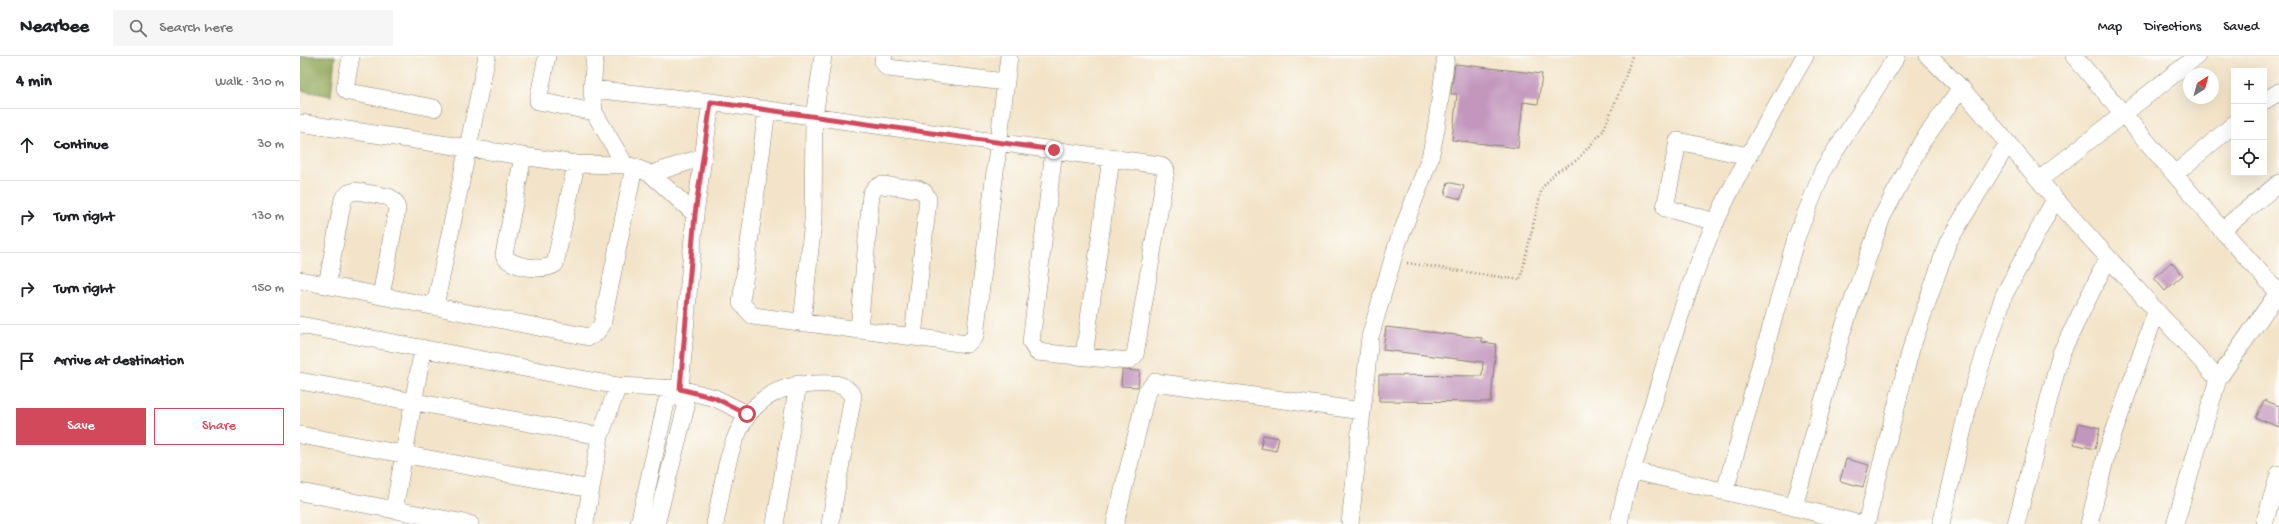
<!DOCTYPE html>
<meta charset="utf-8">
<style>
:root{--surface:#fff;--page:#f6f6f6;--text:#202124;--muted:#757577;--line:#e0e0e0;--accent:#d1495b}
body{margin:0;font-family:"Gochi Hand",sans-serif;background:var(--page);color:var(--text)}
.controls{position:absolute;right:12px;top:12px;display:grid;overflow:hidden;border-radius:0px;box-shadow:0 4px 16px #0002}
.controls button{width:36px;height:36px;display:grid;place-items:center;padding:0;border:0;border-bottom:1px solid var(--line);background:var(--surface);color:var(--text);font:20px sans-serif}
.compass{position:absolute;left:1883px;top:12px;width:36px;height:36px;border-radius:50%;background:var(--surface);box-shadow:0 4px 16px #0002;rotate:36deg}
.stop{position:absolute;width:12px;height:12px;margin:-9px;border:3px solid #d1495b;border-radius:50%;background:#fff}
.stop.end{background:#d1495b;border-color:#fff;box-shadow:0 1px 4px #0008}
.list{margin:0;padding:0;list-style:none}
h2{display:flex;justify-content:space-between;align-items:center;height:52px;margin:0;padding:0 16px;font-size:17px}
h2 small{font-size:13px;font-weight:400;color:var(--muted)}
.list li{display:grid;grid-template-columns:26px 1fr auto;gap:12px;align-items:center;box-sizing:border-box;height:72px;padding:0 16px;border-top:1px solid var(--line)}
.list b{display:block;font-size:15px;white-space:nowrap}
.list em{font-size:13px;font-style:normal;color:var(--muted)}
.actions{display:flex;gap:8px;padding:12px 16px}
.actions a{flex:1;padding:9px 0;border:1px solid var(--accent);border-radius:0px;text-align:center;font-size:14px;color:var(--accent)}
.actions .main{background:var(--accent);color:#fff}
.icon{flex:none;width:22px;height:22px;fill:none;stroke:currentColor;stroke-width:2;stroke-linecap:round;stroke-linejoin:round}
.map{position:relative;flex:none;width:1979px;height:468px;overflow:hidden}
header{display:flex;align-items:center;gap:24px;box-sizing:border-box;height:56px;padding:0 20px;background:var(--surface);border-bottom:1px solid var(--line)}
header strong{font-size:19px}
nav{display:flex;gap:22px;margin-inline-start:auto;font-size:14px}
.search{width:280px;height:36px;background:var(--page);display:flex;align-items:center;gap:10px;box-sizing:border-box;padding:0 14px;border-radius:0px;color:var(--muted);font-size:15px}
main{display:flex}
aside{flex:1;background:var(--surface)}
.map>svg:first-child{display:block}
.forest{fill:#8fa658;stroke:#56613a}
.building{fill:#c296bd}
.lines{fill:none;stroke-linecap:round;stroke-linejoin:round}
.minor-casing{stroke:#888072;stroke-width:18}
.path{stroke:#888072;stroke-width:2.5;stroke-dasharray:1 3;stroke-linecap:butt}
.minor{stroke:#fff;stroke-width:17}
.route{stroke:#d1495b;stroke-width:5}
</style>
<header>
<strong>Nearbee</strong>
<div class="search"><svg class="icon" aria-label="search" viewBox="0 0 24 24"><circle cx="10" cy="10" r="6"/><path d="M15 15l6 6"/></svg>Search here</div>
<nav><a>Map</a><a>Directions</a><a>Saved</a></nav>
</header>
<main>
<aside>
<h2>4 min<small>Walk · 310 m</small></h2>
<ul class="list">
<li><svg class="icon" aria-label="ahead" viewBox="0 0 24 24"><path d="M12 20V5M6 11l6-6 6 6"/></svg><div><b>Continue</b></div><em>30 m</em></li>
<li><svg class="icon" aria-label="right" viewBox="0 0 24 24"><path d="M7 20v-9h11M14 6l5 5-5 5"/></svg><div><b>Turn right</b></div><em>130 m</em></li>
<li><svg class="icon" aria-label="right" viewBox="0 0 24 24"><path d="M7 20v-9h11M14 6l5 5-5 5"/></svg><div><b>Turn right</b></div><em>150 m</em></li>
<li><svg class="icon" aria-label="arrive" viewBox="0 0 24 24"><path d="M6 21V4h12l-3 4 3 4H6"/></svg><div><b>Arrive at destination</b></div></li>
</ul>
<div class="actions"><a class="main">Save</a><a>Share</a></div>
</aside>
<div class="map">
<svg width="1979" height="468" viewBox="0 0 1979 468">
<rect width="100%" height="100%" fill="#fdfcf7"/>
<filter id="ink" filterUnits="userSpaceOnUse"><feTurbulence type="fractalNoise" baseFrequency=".025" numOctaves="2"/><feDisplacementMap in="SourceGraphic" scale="8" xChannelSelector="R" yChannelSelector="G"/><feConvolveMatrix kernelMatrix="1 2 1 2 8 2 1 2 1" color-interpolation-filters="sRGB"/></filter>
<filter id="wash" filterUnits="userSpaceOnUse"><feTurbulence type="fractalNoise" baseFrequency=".012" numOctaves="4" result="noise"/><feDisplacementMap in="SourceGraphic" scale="16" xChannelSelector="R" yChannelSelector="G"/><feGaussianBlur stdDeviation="0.9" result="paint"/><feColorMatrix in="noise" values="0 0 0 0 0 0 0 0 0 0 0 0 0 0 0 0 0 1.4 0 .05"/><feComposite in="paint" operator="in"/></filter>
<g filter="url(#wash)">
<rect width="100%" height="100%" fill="#f3e4c9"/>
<!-- forest -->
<path class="forest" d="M 0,0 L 35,0 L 31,40 L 0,34 Z"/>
<g id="blocks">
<!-- building -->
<path class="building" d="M 1155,8 L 1242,18 L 1238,48 L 1223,46 L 1218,92 L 1152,84 L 1157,38 L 1151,38 Z
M 1148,126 L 1164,130 L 1161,143 L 1145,139 Z
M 1871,206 L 1883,219 L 1865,235 L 1854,222 Z
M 1086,271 L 1182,282 L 1182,286 L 1196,288 L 1191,346 L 1079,345 L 1079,319 L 1182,320 L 1183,306 L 1083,294 Z
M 822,314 L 840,315 L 838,331 L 821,330 Z
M 1964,344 L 1979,350 L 1979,371 L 1956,362 Z
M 1779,367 L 1800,372 L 1795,393 L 1774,388 Z
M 963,379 L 979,382 L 976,395 L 961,392 Z
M 1546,403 L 1569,409 L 1563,431 L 1540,425 Z"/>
</g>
</g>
<g filter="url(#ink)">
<use href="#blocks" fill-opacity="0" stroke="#888072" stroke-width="1"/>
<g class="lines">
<!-- minor casing -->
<g class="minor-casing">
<path id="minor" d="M 51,0 L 45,33 L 49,36 L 134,52
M 247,0 L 238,45 L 294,56
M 295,0 L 292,33 L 294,56 L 325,109
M 584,0 L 583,6 L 588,12 L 705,26
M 1628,0 L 1661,32 L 1755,143 L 1918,323
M 1774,0 L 1922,174 L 1978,236
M 292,33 L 411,46 L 860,109 L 866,114 L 835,299 L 828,305 L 737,296 L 731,286 L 754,94
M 1964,45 L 1979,36
M 467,54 L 441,247 L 453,260 L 667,288 L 675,280 L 709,0
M 0,67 L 276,108 L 325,109 L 334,111 L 302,269 L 295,278 L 289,281 L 0,224
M 223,100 L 204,199 C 209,211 244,216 255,208 L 276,108
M 334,111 L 351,118 L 395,158
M 351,118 L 403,101
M 1875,118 L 1934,68
M 1739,124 L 1897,0
M 1416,166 L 1365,152 L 1378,85 L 1448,100
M 1922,174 L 1979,127
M 27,229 L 43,143 L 49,137 L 56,135 L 89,141 L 95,146 L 97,153 L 81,240
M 135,250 L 187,0
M 502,267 L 513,165 L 514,61 L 523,0
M 0,269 L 318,330 L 380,333 L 415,342 L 447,358
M 559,274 L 571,138 L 575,132 L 581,129 L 618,133 L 624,136 L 628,143 L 613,281
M 784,300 L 811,102
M 0,325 L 300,380
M 0,379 L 291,433
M 1333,415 L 1494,451 L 1560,468
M 1425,435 L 1496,182 L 1524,112 L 1597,0
M 0,436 L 170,468
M 1494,451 L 1542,276 L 1582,161 L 1622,86 L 1661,32
M 94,454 L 123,292
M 285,468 L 300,380 L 318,330
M 339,468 L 366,347 L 380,333
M 356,468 L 386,351 L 380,333 L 395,158 L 411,46
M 415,468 C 428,405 432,329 515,328 C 531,328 543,325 553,340 L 530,468
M 475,468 L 498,328
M 815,468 L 847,335 L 855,326 L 1062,355
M 1050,468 L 1070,281 L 1097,189 L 1130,102 L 1136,73 L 1146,0
M 1319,468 C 1326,428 1340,390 1352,351 C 1371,289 1389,225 1416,165 C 1442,108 1474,54 1505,0
M 1566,468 L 1611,293 L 1648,186 L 1708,87
M 1641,468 L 1670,343 L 1704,239 L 1755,143
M 1716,468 L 1761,297 L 1808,202
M 1789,468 L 1807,396 L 1856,256
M 1875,468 L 1918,323 L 1979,235
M 1964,468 L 1979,418"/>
</g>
<!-- path -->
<path class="path" d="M 1107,207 L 1220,224 L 1242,132 L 1256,116 L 1277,104 L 1303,75 L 1324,25 L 1332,0"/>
<!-- minor -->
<use href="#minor" class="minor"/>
</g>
</g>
<g class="lines" filter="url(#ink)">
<!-- route -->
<path class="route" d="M 447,358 L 415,342 L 380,333 L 395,158 L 411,46 L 754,94"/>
</g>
</svg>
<div class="controls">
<button>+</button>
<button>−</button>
<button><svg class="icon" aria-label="locate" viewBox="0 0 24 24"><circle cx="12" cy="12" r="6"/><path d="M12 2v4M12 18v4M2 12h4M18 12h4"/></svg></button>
</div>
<svg class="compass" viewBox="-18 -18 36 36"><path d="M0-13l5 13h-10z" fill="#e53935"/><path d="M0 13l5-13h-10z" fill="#757577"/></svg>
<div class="stop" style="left:447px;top:358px"></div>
<div class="stop end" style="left:754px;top:94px"></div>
</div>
</main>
